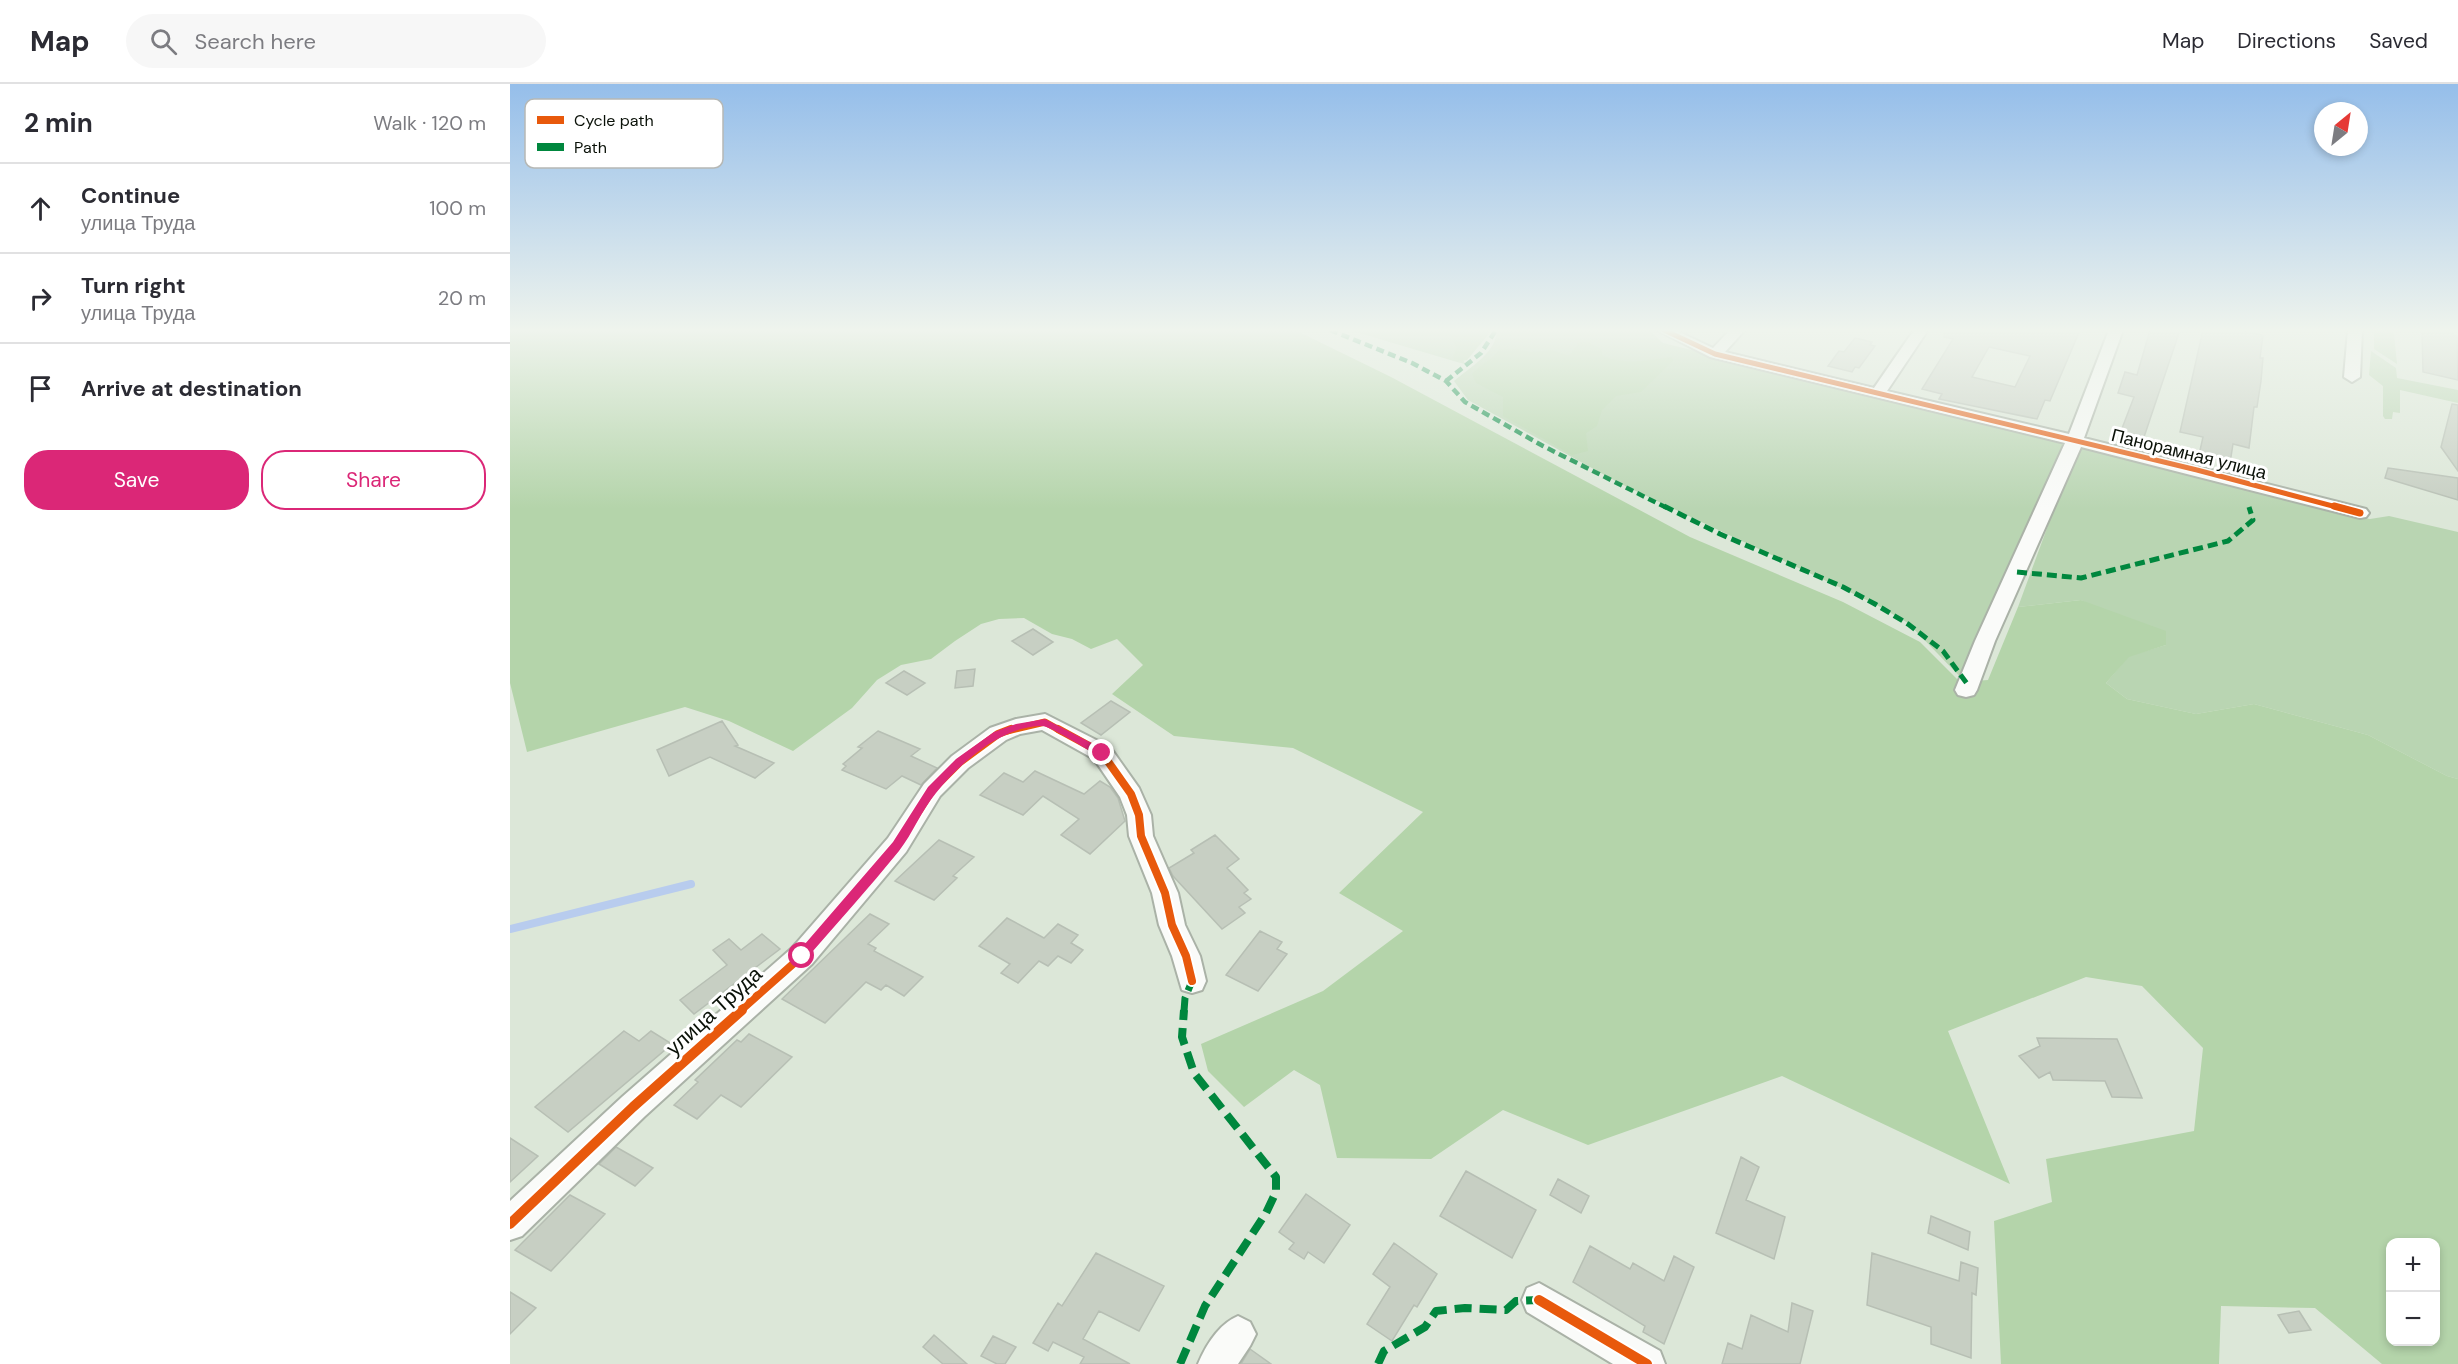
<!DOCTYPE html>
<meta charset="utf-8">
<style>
:root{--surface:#fff;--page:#f7f7f7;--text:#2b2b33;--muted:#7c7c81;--line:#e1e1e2;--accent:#db2777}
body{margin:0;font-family:"DM Sans",sans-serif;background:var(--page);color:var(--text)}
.controls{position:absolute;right:18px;bottom:18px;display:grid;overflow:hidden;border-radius:12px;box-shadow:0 3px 9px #0003}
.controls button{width:54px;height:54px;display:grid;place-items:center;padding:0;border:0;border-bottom:2px solid var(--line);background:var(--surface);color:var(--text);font:30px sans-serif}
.compass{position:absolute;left:1804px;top:18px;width:54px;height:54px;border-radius:50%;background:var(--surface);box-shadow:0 3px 9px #0003;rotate:30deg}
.stop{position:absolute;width:18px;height:18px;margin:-14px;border:4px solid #db2777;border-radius:50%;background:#fff}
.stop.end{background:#db2777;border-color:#fff;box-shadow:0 2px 6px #0008}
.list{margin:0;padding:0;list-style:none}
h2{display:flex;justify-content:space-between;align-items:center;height:78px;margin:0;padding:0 24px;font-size:26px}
h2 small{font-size:20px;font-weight:400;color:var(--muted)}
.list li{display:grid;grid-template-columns:39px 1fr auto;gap:18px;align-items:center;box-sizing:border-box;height:90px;padding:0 24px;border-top:2px solid var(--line)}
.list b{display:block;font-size:22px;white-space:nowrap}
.list p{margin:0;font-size:20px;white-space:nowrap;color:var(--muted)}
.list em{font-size:20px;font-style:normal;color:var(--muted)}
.actions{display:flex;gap:12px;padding:18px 24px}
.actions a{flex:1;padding:14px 0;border:2px solid var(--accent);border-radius:24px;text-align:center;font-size:21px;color:var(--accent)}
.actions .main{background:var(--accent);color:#fff}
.icon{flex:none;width:33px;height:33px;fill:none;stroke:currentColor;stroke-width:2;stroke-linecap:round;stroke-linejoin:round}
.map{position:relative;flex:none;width:1948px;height:1280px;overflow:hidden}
header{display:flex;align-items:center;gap:36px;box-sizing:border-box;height:84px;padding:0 30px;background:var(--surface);border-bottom:2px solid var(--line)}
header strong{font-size:28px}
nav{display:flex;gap:33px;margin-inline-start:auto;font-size:21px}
.search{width:420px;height:54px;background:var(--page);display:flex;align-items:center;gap:15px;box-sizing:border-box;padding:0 21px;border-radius:33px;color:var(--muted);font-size:22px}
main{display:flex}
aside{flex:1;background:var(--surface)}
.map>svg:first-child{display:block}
.green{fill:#b9d5b2}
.forest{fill:#b4d4aa;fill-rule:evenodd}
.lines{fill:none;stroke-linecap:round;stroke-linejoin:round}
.stream{stroke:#b8ccee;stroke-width:8}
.building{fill:#c7cfc3;stroke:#b7bfb4;stroke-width:1.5;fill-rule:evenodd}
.minor-casing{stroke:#aab2a7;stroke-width:4}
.minor{fill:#fafbf9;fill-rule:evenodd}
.quiet-far3{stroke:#00873e;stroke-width:4.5;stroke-dasharray:8 4.5;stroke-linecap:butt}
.quiet-far2{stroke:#00873e;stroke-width:5;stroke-dasharray:10 5;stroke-linecap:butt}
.quiet-far1{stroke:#00873e;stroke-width:7;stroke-dasharray:14 7;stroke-linecap:butt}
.quiet{stroke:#00873e;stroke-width:8;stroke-dasharray:17 8;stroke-linecap:butt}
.cycleway-far3-casing{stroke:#fff;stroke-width:8}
.cycleway-far2-casing{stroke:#fff;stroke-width:10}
.cycleway-far1-casing{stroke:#fff;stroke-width:12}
.cycleway-casing{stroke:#fff;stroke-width:14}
.cycleway-far3{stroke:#e8590c;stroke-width:5}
.cycleway-far2{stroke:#e8590c;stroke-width:7}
.cycleway-far1{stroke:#e8590c;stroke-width:8}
.cycleway{stroke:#e8590c;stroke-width:10}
.route{fill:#db2777}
.labels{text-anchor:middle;stroke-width:6;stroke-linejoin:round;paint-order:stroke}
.far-street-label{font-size:18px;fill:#0a1108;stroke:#fff}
.street-label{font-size:21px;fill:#0a1108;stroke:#fff}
.key{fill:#fff;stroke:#b6b8b5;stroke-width:1.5}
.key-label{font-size:16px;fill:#0a1108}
</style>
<header>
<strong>Map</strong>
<div class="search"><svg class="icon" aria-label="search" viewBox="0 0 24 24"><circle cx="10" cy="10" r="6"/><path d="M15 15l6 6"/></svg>Search here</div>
<nav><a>Map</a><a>Directions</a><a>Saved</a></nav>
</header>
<main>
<aside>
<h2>2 min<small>Walk · 120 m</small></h2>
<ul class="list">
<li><svg class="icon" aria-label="ahead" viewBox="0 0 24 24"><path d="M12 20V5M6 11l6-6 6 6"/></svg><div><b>Continue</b><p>улица Труда</p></div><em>100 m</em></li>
<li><svg class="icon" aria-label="right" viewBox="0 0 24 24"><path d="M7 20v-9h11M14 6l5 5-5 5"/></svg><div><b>Turn right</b><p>улица Труда</p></div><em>20 m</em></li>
<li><svg class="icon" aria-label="arrive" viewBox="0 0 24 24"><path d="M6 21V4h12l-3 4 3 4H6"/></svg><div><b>Arrive at destination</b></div></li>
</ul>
<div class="actions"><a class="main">Save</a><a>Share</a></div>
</aside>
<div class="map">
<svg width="1948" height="1280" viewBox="0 0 1948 1280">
<rect width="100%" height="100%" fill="#dce7d8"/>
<!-- green -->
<path class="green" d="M 839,246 L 942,246 L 955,280 L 947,278 Z
M 987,246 L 1139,246 L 1153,259 L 1558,358 L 1458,601 L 1398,539 L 1365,520 L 1111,400 L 958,316 L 944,297 C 959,284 987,268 987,246 Z
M 1864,246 L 1878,246 L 1884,250 L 1887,280 L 1864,265 Z
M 1861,267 L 1886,284 L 1887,294 L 1948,306 L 1948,319 L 1890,306 L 1890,329 L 1883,328 L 1882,335 L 1875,335 L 1873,332 L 1873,302 L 1859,291 Z
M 1568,360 L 1835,430 L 1860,435 L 1879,432 L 1948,448 L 1948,695 L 1937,692 L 1858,651 L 1744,620 L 1686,630 L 1617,615 L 1596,599 L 1619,572 L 1656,561 L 1571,516 L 1508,523 Z"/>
<!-- forest -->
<path class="forest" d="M 0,246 L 785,246 L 881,293 L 1180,453 L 1333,518 L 1410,558 L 1450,598 L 1478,596 L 1508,523 L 1571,516 L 1656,547 L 1656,561 L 1619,573 L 1596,599 L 1617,615 L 1686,630 L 1744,620 L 1858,651 L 1937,692 L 1948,695 L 1948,1280 L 1872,1280 L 1805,1224 L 1711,1222 L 1709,1280 L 1491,1280 L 1484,1137 L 1542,1118 L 1536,1075 L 1684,1047 L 1693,964 L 1632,902 L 1576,893 L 1438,947 L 1500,1100 L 1272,992 L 1078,1061 L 993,1026 L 921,1075 L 827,1074 L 810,1001 L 784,986 L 734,1023 L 698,987 L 691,960 L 813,907 L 893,847 L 829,809 L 913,728 L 783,664 L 664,652 L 602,610 L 633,581 L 607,555 L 581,565 L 562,555 L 542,550 L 514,534 L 489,535 L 471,540 L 445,557 L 421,575 L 391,581 L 367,596 L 342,624 L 283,667 L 219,637 L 175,623 L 17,668 L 0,599 ZM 1880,1158 L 1926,1158 L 1926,1258 L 1880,1258 Z
M 938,246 L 979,246 L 978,251 L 957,276 L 950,277 L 943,274 L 946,263 Z
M 1069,258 L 1078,258 L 1092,265 L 1092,271 C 1112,282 1139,276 1161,273 L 1164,276 L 1131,308 L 1106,312 L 1092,326 L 1087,342 L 1076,349 L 1078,367 L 1062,371 L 993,332 L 993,313 L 966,299 L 962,290 C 971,280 982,276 990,265 L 1007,265 L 1020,268 L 1042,266 L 1059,272 Z"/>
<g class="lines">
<!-- stream -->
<path class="stream" d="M 0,845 L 181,800"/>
</g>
<!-- building -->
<path class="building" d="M 1435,246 L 1570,246 L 1540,317 L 1535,316 L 1527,335 L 1429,315 L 1432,310 L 1412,305 L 1443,255 L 1434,253 ZM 1479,263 L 1520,272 L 1505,303 L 1462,293 Z
M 1640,246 L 1670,246 L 1634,353 L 1611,347 L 1624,313 L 1608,309 L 1615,288 L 1627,291 Z
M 1693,246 L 1727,246 L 1753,251 L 1750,274 L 1753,274 L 1751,297 L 1747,323 L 1744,323 L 1739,364 L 1723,360 L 1720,379 L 1689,371 L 1693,353 L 1670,348 Z
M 1912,246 L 1943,246 L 1943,252 L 1947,252 L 1948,296 L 1913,288 Z
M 1345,254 L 1362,258 L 1360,261 L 1365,262 L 1349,284 L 1345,283 L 1342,288 L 1318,282 L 1329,267 L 1334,268 Z
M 1942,320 L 1948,321 L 1948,387 L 1931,363 Z
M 1878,384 L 1948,394 L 1948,416 L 1875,394 Z
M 523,545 L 543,558 L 523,571 L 502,557 Z
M 465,585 L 463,602 L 445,604 L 447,587 Z
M 394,587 L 415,599 L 397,611 L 376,599 Z
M 601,617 L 620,628 L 591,651 L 571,639 Z
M 212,637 L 228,661 L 225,662 L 264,679 L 245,694 L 200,673 L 159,692 L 147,666 Z
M 368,647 L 410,665 L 401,672 L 427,684 L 411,701 L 392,692 L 376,705 L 332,686 L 336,682 L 333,680 L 352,664 L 348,663 Z
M 525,687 L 574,710 L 590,697 L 600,703 L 608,714 L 615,737 L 580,770 L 551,751 L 569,735 L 533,712 L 513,731 L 470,711 L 494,689 L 513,698 Z
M 705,751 L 729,775 L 717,784 L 738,806 L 734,809 L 741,815 L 729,823 L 735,829 L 712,845 L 663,792 L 659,784 L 684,769 L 681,766 Z
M 429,756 L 464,773 L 443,792 L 447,794 L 424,816 L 385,797 Z
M 360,830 L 379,840 L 358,860 L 366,864 L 364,867 L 413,893 L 394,912 L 376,901 L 371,906 L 356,898 L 315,939 L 272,915 Z
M 497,834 L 534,854 L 548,840 L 568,851 L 561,859 L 573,866 L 561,879 L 548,872 L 538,882 L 529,877 L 508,899 L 491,889 L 500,880 L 469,862 Z
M 750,847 L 772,858 L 767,865 L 777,870 L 748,907 L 716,891 Z
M 252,850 L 270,865 L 184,930 L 170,916 L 217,881 L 203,866 L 219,855 L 231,866 Z
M 114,947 L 129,957 L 141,947 L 162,960 L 58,1048 L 25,1023 Z
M 239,950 L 282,973 L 231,1023 L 211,1011 L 187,1035 L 164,1021 L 188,998 L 185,996 L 227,956 L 231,958 Z
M 1527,954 L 1607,955 L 1632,1014 L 1602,1013 L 1595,997 L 1543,996 L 1540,988 L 1529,994 L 1509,972 L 1530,962 Z
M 0,1054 L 28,1072 L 0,1098 Z
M 106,1063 L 143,1084 L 125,1102 L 89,1080 Z
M 1231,1073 L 1249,1083 L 1236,1116 L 1275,1133 L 1264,1175 L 1206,1149 Z
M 956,1087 L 1026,1126 L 1002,1174 L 930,1132 Z
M 1048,1095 L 1079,1112 L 1071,1129 L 1040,1111 Z
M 796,1110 L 840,1141 L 814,1179 L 798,1168 L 794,1175 L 779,1165 L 784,1159 L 769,1148 Z
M 60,1111 L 95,1130 L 41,1187 L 5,1166 Z
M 1421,1132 L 1460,1148 L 1458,1166 L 1418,1149 Z
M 884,1159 L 927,1190 L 907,1223 L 904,1221 L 882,1257 L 857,1240 L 880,1203 L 863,1190 Z
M 1080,1162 L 1120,1185 L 1123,1179 L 1154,1197 L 1164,1172 L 1184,1183 L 1154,1260 L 1133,1248 L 1135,1242 L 1063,1198 Z
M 586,1169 L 654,1202 L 629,1247 L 589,1227 L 573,1255 L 620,1280 L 570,1280 L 574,1273 L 543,1258 L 538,1267 L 523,1259 L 548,1219 L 552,1222 Z
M 1362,1169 L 1449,1197 L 1451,1178 L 1468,1184 L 1466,1211 L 1462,1209 L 1461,1274 L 1421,1260 L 1421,1243 L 1357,1221 Z
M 0,1208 L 26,1224 L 0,1250 Z
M 1282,1219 L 1303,1227 L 1290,1280 L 1212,1280 L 1218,1259 L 1232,1265 L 1241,1231 L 1278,1248 Z
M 1789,1227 L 1801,1246 L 1779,1249 L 1768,1231 Z
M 424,1251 L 457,1280 L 433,1280 L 413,1263 Z
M 483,1252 L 506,1263 L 495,1280 L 487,1280 L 471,1272 Z
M 740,1265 L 761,1280 L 731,1280 Z"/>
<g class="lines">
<!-- minor casing -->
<g class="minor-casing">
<path id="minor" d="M 1147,246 L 1165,246 L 1203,264 L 1220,246 L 1235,246 L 1215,268 L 1364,304 L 1404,246 L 1418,246 L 1377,307 L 1559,350 L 1599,246 L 1613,246 L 1574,354 L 1856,425 L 1859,429 L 1856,433 L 1850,434 L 1571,363 L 1485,557 L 1467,606 L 1464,611 L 1456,613 L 1448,611 L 1445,606 L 1465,557 L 1555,359 L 1200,273 Z
M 1838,246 L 1852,246 L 1850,293 L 1842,298 L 1834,293 Z
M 535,630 L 600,663 L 629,704 L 641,731 L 643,752 L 668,809 L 675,841 L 690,872 L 696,897 L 692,906 L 682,909 L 672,906 L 662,872 L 649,841 L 642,809 L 619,752 L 617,731 L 610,713 L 584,675 L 532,646 L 510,650 L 496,656 L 458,684 L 430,712 L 396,768 L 302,880 L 134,1033 L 12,1152 L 0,1156 L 0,1117 L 112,1013 L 282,864 L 378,754 L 414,700 L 442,672 L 480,644 L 506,635 Z
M 1029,1199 L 1150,1267 L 1155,1280 L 1103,1280 L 1017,1228 L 1012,1216 L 1017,1204 Z
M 728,1232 L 740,1238 L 746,1250 L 740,1262 L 728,1280 L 688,1280 C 696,1261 709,1240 728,1232 Z"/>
</g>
<!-- minor -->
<use href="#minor" class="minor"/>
<!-- quiet-far3 -->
<path class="quiet-far3" d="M 820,246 L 902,279 L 936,297 L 955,318 L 1033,362 L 1157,424
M 936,297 L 971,269 L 986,246"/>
<!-- quiet-far2 -->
<path class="quiet-far2" d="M 1154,422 L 1210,450 L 1333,503 L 1365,520 L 1398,540 L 1433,567 L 1458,601
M 1507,488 L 1571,494 L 1718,457 L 1743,436 L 1739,423"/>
<!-- quiet-far1 -->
<path class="quiet-far1" d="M 674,927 L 675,914 L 682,897"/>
<!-- quiet -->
<path class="quiet" d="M 670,1280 L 695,1222 L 756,1129 L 766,1108 L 766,1093 L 684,989 L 672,953 L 674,926
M 868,1280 L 874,1267 L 915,1243 L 926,1227 L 955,1224 L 996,1226 L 1006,1217 L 1029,1216"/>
<!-- cycleway-far3 casing -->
<g class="cycleway-far3-casing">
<path id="cycleway-far3" d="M 1154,246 L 1205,270 L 1687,386 L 1830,424"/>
</g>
<!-- cycleway-far2 casing -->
<g class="cycleway-far2-casing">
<path id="cycleway-far2" d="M 1824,422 L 1850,429
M 497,647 L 535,638 L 551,647"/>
</g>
<!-- cycleway-far1 casing -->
<g class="cycleway-far1-casing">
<path id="cycleway-far1" d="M 548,645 L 592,669 L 621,710 L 629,731 L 631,752 L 655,809 L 662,841 L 676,872 L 682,897
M 230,927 L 292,872 L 387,761 L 422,706 L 450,678 L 488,650 L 501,645"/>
</g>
<!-- cycleway casing -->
<g class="cycleway-casing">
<path id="cycleway" d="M 0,1140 L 123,1023 L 232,926
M 1029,1216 L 1137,1280"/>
</g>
<!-- cycleway-far3 -->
<use href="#cycleway-far3" class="cycleway-far3"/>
<!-- cycleway-far2 -->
<use href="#cycleway-far2" class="cycleway-far2"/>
<!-- cycleway-far1 -->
<use href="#cycleway-far1" class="cycleway-far1"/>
<!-- cycleway -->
<use href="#cycleway" class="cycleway"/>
</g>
<!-- sky -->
<linearGradient id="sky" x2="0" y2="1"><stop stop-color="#95beea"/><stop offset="0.58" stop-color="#eff4ed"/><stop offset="1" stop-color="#eff4ed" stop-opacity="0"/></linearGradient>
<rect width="1948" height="425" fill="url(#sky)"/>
<!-- route -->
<path class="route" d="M 535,635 L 595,666 L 595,672 L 588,672 C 578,666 540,642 532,642 C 491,642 450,679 426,709 C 411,727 403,749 389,767 C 359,804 327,839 296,875 L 288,875 L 288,868 L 383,758 L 418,703 L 446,675 L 484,648 L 506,640 Z"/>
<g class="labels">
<!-- far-street labels -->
<g class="far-street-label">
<text transform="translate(1679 370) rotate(14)" y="6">Панорамная улица</text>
</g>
<!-- street labels -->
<g class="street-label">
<text transform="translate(204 927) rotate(-42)" y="7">улица Труда</text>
</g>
</g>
<!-- legend -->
<rect x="15" y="15" width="198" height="69" rx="9" class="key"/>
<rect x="27" y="32" width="27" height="8" fill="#e8590c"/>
<rect x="27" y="59" width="27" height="8" fill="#00873e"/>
<g class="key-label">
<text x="64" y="42">Cycle path</text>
<text x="64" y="69">Path</text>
</g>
</svg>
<div class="controls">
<button>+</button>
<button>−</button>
</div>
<svg class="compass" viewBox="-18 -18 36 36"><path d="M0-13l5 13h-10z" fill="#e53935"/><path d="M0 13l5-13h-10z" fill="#7c7c81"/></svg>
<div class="stop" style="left:292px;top:872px"></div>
<div class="stop end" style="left:592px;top:669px"></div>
</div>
</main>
